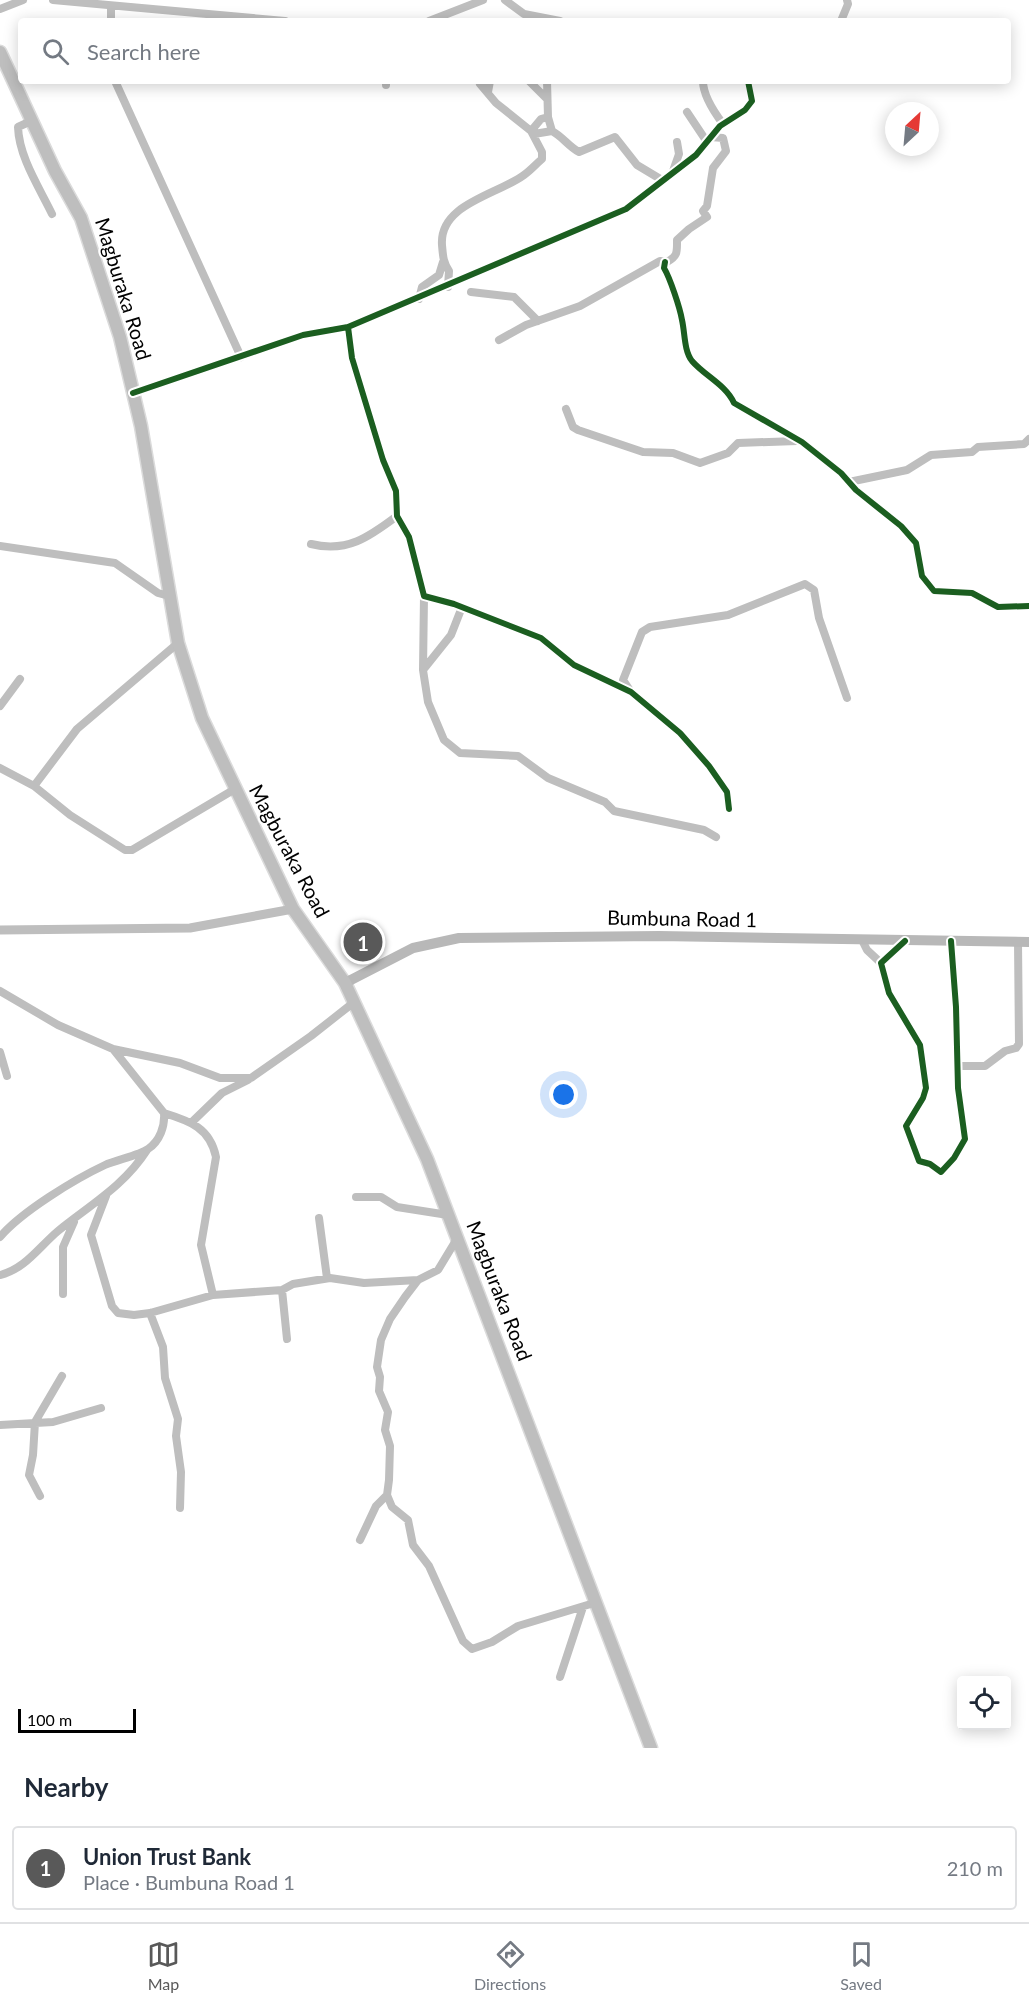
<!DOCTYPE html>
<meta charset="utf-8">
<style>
:root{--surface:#fff;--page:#f6f6f7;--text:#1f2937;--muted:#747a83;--line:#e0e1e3;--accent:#595959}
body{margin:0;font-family:Lato,sans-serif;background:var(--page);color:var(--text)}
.controls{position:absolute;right:18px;bottom:18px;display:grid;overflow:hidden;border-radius:6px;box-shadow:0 3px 15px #0003}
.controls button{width:54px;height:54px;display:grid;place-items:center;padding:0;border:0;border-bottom:2px solid var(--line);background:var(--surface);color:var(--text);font:30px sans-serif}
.compass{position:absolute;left:885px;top:102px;width:54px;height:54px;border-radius:50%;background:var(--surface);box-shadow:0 3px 15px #0003;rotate:26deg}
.scale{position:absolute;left:18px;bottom:15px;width:118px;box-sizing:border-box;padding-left:6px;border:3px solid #000;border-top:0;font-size:16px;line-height:21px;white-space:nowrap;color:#000;-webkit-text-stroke:4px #fff;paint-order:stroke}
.you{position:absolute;left:564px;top:1095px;width:21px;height:21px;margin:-15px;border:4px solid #fff;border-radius:50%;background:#1a73e8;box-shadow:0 0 0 9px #1a73e833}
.badge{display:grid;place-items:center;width:39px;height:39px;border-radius:50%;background:var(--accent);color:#fff;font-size:20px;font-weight:700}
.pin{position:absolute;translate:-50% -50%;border:3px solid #fff;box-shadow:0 2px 6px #0006}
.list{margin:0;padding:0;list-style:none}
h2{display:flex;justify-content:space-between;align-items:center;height:78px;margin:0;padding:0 24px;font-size:26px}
h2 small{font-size:20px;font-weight:400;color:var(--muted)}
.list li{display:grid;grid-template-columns:39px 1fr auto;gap:18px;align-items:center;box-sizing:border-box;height:84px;margin:0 12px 12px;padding:0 12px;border:2px solid var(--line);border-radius:6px}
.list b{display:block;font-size:22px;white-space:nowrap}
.list p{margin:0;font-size:20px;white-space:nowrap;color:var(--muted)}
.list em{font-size:20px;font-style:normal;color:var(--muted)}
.icon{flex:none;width:33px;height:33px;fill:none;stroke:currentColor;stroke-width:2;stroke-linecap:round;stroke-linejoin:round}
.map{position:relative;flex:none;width:1029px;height:1748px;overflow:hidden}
.search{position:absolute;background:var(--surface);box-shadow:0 3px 15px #0003;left:18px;right:18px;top:18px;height:66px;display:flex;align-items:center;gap:15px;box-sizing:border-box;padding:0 21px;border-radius:6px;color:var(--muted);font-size:22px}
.sheet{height:174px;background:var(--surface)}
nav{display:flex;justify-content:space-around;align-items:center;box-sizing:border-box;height:84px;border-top:2px solid var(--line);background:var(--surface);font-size:16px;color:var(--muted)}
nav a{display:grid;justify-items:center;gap:3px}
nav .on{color:var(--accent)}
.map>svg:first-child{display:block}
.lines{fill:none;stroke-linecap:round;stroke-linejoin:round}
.primary-casing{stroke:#dbdbdb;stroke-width:15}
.minor{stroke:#bebebe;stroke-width:8}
.tertiary{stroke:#bebebe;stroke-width:9}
.secondary{stroke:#b8b8b8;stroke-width:10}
.primary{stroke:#bebebe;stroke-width:12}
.cycleway-casing{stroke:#fff;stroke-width:10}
.cycleway{stroke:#1b5e20;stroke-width:6}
.labels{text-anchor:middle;stroke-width:4.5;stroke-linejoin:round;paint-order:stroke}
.street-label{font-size:20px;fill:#000;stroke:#fff}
</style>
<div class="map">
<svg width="1029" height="1748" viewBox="0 0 1029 1748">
<rect width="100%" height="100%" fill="#fff"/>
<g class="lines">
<!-- primary casing -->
<g class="primary-casing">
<path id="primary" d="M 0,52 L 55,171 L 81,218 L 120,337 L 141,426 L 178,643 L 202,718 L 293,909 L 345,983 L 427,1159 L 651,1748"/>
</g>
<!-- minor -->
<path class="minor" d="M 53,0 L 285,21
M 505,0 L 524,14 L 560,21
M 111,6 L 111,21
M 0,9 L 23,0
M 429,21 L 483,0
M 841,21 L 848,4 L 847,0
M 115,81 L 241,357
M 529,81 L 546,98
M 703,81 C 703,96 714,112 723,124
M 480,84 L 496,103 L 531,131 L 541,119 L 548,117 L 547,81
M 386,85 L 386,81
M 488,92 L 490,81
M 687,112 L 707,142
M 548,117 L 552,131 C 563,137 568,146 579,152 L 615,137 L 637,165 L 662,180
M 31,121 L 18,127 C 19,157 39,187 52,214
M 531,131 L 534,134 L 552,131
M 673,171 L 679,154 L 677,142
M 665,262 L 664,268 C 670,278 680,308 682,320 C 685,333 684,351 692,361 C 705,376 726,385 734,403 L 802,442 L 841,473 L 856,490 L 901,526 L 916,543 L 922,576 L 934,591 L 972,593 L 998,607 L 1029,606
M 448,287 L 449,271 C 443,262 443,256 442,245 C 439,204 497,195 524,175 C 531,170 536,164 542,159 L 542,152 L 531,131
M 471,292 L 514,297 L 538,321
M 419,299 L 422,287 L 439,275 L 443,262
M 348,327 L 352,358 L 383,460 L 396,491 L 397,516 L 409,537 L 424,596 L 454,604 L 541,638 L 574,665 L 631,692 L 680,733 L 709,766 L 727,792 L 729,809
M 499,340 L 526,325 L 580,306 L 660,261 L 667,262 C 678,256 677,252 677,240 L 689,229 L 707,217 L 703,211 L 707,206 L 713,168 L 726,151 L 723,138 L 711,137
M 133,393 L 303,335 L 348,327 L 626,209 L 696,155 L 720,126 L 745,110 L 752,101 L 748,81
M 566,409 L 573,427 L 578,430 L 643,452 L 673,453 L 700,463 L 728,453 L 738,443 L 797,441
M 849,482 L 907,470 L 931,455 L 972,452 L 978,447 L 1024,444 L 1029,439
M 311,544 C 347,553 369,537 397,516
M 0,546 L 115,563 L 158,593 L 169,596
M 462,607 L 451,635 L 423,670 L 428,702 L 444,740 L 460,753 L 518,756 L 548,778 L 605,802 L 614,811 L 704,830 L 716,837
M 423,670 L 424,596
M 631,692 L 623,680 L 642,632 L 650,627 L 728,615 L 805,584 L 814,590 L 819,618 L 847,698
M 0,706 L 20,679
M 0,768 L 34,786 L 77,729 L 178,643
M 34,786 L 70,815 L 125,850 L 132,850 L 235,789
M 862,940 L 867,950 L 881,963
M 905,941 L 881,963 L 889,993 L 920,1045 L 926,1088 L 923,1098 L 906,1126 L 919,1161 L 930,1164 L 941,1172 L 954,1158 L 965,1139 L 958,1088 L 956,1007 L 951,941
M 0,991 L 58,1025 L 113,1049 L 180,1063 L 220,1078 L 251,1078 L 311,1036 L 353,1003
M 0,1052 L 7,1076
M 957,1066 L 985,1066 L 1005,1051 L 1016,1048 L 1019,1044 L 1018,942
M 164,1113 C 190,1121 210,1128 216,1157 L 201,1245 L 213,1295
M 192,1122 L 222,1093 L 248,1080
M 106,1196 L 91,1235 L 112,1306 L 118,1313 L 134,1315 L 150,1313 L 213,1295 L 282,1290 L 293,1284 L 330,1278 L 364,1283 L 418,1280
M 356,1197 L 381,1197 L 397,1207 L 448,1215
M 319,1218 L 327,1278
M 0,1237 C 21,1212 75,1179 105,1165 C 116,1160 140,1155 148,1149 C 160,1141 165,1126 164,1113 L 113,1049
M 0,1275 C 25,1269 39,1247 58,1231 C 90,1205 124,1186 147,1150
M 282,1290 L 287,1339
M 63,1294 L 63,1247 L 74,1222
M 150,1313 L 163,1347 L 165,1378 L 178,1419 L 176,1436 L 181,1472 L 180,1508
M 0,1425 L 53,1422 L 101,1408
M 387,1495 L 392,1507 L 408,1520 L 413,1545 L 429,1566 L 463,1641 L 472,1649 L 492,1642 L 518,1626 L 594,1603
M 40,1496 L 29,1475 L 33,1455 L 35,1422 L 62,1376
M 360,1540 L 376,1506 L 387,1495 L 389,1480 L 390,1446 L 385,1430 L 388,1412 L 379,1391 L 380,1377 L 377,1367 L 381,1340 L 390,1319 L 405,1297 L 418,1280 L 438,1270 L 458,1237
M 560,1677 L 583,1607"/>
<!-- tertiary -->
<path class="tertiary" d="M 0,930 L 190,928 L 293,909"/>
<!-- secondary -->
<path class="secondary" d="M 345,983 L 413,948 L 459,938 L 659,936 L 1029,942"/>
<!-- primary -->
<use href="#primary" class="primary"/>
<!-- cycleway casing -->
<g class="cycleway-casing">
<path id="cycleway" d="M 665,262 L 664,268 C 670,278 680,308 682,320 C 685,333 684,351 692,361 C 705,376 726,385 734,403 L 802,442 L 841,473 L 856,490 L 901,526 L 916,543 L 922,576 L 934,591 L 972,593 L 998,607 L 1029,606
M 348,327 L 352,358 L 383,460 L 396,491 L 397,516 L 409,537 L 424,596 L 454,604 L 541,638 L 574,665 L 631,692 L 680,733 L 709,766 L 727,792 L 729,809
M 133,393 L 303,335 L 348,327 L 626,209 L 696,155 L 720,126 L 745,110 L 752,101 L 748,81
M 905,941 L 881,963 L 889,993 L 920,1045 L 926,1088 L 923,1098 L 906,1126 L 919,1161 L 930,1164 L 941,1172 L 954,1158 L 965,1139 L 958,1088 L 956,1007 L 951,941"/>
</g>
<!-- cycleway -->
<use href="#cycleway" class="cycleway"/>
</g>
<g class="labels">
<!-- street labels -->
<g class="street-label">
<text transform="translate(123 289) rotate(73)" y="7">Magburaka Road</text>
<text transform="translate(289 851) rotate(62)" y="7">Magburaka Road</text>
<text transform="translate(682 919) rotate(1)" y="7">Bumbuna Road 1</text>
<text transform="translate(499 1291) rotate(69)" y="7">Magburaka Road</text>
</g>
</g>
</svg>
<div class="controls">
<button><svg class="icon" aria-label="locate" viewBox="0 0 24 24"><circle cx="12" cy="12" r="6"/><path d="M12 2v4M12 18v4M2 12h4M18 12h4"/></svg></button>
</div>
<svg class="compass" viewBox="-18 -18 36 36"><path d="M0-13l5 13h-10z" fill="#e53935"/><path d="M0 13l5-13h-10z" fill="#747a83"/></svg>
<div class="scale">100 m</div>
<div class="you"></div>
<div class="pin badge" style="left:363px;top:942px">1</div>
<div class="search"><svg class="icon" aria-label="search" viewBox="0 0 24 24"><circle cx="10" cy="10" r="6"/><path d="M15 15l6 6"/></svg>Search here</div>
</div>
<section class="sheet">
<h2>Nearby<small></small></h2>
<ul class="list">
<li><span class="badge">1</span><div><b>Union Trust Bank</b><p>Place · Bumbuna Road 1</p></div><em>210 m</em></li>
</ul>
</section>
<nav>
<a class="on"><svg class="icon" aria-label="map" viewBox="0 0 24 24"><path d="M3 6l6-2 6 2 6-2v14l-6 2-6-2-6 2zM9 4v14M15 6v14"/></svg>Map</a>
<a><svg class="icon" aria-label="directions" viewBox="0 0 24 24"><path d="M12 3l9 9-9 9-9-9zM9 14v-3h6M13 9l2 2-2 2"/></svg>Directions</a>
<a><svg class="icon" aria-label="saved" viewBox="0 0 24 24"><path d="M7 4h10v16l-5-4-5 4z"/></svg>Saved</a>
</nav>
